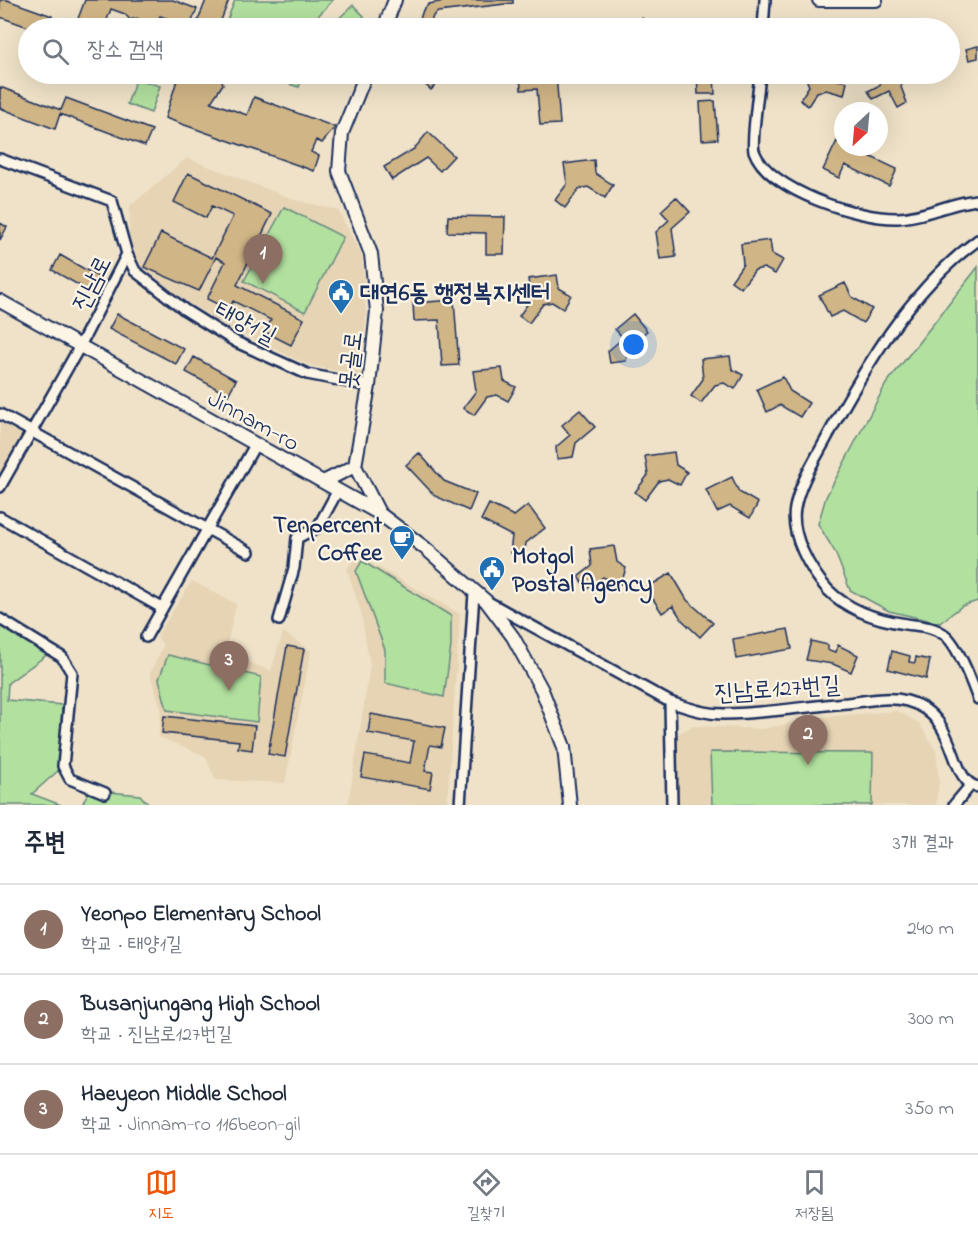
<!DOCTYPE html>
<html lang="ko">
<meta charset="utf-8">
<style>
:root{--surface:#fff;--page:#f6f6f7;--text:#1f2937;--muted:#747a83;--line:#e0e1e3;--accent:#ea580c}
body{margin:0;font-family:"Indie Flower","Poor Story",sans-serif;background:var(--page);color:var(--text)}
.compass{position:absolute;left:834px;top:102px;width:54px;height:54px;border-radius:50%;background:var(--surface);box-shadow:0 6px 24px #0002;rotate:206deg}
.you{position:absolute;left:634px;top:345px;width:21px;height:21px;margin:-15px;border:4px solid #fff;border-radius:50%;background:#1a73e8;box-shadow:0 0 0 9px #1a73e833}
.badge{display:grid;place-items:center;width:39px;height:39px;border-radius:50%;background:var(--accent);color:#fff;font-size:20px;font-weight:700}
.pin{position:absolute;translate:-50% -50px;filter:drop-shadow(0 2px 3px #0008)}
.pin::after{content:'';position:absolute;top:32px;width:21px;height:18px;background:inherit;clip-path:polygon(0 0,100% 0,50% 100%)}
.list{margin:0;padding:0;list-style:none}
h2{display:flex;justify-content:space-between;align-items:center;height:78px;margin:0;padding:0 24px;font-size:26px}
h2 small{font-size:20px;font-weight:400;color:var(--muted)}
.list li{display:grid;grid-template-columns:39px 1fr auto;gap:18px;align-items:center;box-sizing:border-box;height:90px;padding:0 24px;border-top:2px solid var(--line)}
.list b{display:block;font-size:22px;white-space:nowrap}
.list p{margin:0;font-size:20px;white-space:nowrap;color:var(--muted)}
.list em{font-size:20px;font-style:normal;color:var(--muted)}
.icon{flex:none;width:33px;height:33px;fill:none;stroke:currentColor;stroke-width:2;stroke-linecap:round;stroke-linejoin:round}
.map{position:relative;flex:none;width:978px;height:805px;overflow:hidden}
.search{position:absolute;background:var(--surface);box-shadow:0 6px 24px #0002;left:18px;right:18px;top:18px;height:66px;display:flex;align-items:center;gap:15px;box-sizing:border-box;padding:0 21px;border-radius:33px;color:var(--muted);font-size:22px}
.sheet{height:348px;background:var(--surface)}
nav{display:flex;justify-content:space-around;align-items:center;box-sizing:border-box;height:84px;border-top:2px solid var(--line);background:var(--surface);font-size:16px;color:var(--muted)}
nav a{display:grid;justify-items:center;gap:3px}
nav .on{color:var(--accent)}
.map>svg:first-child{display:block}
.built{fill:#e6d4b4}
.green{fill:#b2e09f;stroke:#66887e;stroke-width:1.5}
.building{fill:#d0b586;stroke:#1b2f5e;stroke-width:1.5}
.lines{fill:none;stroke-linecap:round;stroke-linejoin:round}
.street-casing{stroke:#1b2f5e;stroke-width:14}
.secondary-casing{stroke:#1b2f5e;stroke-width:16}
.street{stroke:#fcf5e5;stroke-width:9}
.secondary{stroke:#fcf5e5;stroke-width:12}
.labels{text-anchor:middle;stroke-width:4.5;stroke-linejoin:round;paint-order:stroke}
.street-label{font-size:24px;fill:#1b2f5e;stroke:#fcf5e5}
.poi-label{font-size:24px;font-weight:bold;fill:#1b2f5e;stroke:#fcf5e5;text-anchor:start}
</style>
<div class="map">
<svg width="978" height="805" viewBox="0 0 978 805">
<rect width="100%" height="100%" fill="#efe2c8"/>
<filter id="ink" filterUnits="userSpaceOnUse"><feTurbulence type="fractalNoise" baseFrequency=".0167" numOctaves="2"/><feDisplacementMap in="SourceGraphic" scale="12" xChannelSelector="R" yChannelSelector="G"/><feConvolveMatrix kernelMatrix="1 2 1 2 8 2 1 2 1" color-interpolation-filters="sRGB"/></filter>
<g filter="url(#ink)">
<!-- built -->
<path class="built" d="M 187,158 L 295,200 L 338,210 L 362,257 L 366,316 L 362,376 L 309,365 L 229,328 L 185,301 L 140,266 L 129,235 L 130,206 Z
M 0,422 L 25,436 L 0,481 Z
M 357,555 L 460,614 L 447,805 L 348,805 L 370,666 L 361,612 L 347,569 Z
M 192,581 L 236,604 L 225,653 L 271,671 L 283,632 L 311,651 L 285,783 L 216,780 L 205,756 L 159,737 L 161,708 L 150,674 L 163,646 L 157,636 Z
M 897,711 L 919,723 L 936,751 L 939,780 L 936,805 L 678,805 L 677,734 L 693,726 L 762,729 L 823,717 Z"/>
<!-- green -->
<path class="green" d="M 235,0 L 333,0 L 307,28 L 224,28 Z
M 353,5 L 364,16 L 361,28 L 329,28 Z
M 283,74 L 304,74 L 299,87 L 289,84 Z
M 136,79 L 160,86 L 151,113 L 127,104 Z
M 284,207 L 343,237 L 305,312 L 244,281 Z
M 978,267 L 978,601 L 962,606 L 940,623 L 889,611 L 850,590 L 835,552 L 818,524 L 826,497 L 886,384 Z
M 362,561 L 451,616 L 451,646 L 444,697 L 385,683 L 385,650 L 356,571 Z
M 0,625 L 48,654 L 8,683 L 7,700 L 62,705 L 59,770 L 32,794 L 61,805 L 0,805 Z
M 168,655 L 261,677 L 257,722 L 167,710 L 159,679 Z
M 710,752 L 873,753 L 872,805 L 712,805 Z
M 89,790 L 140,795 L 149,805 L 82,805 Z"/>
<!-- building -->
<path class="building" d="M 0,0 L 7,0 L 52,16 L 48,28 L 31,28 L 0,17 Z
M 85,0 L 173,0 L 197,9 L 190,26 L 160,16 L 156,25 L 136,18 L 130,20 L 125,14 L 111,9 L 104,28 L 88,28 L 76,24 Z
M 206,0 L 229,0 L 218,28 L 195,28 Z
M 450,0 L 513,0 L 513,3 L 438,12 L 433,16 L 429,28 L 417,28 L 423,10 L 429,4 Z
M 642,18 L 652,28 L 631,28 Z
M 978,46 L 978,58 L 969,60 L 966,49 Z
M 151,74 L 173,74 L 170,80 Z
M 179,74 L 194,78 L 202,74 L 216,74 L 221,77 L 223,84 L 211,102 L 247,115 L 254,97 L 335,127 L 322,143 L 316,140 L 311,152 L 319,156 L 314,171 L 165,118 Z
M 424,74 L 446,74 L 431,90 L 419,79 Z
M 520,74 L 556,74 L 560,124 L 540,125 L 537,89 L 521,90 Z
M 697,74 L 714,74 L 715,94 L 698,94 Z
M 804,74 L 828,74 L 830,78 L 847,82 L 844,95 L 826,90 L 817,92 L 808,106 L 800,100 L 809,86 Z
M 882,74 L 905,74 L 901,87 L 907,103 L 898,108 L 889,91 L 873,99 L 868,91 L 880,85 Z
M 0,87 L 61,110 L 66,98 L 152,130 L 145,146 L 60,114 L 55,129 L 0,108 Z
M 715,101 L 718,139 L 702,140 L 700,102 Z
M 428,132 L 454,156 L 440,171 L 426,158 L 392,180 L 384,167 L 414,149 Z
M 837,141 L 843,144 L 843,147 L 850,147 L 897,169 L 889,186 L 845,165 L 839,178 L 823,170 Z
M 594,160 L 595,173 L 613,185 L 605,198 L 588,187 L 579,189 L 565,208 L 555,200 L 567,184 L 564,164 Z
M 188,173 L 272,214 L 237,285 L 304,319 L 291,345 L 265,332 L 271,320 L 233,301 L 229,310 L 207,299 L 225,262 L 216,257 L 199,291 L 144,267 L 161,233 L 212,258 L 233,216 L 212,206 L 206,218 L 174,202 Z
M 676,197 L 690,212 L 672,228 L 676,257 L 660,259 L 656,232 L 669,220 L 661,211 Z
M 448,216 L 505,217 L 504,254 L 486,254 L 486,233 L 447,232 Z
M 0,223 L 7,227 L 0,240 Z
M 770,240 L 772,254 L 783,260 L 775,274 L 764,268 L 755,270 L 741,288 L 731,281 L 743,264 L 741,244 Z
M 60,255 L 102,279 L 94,294 L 52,270 Z
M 557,275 L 559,288 L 571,295 L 563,309 L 552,302 L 543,304 L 529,323 L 519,316 L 531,299 L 528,279 Z
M 845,283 L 852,297 L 872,309 L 863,323 L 843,311 L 830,317 L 819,295 Z
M 454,300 L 459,365 L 442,366 L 439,320 L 414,321 L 413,303 Z
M 117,314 L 184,349 L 176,364 L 109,329 Z
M 633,314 L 647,331 L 629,346 L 626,361 L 610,363 L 608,351 L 623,338 L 615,329 Z
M 730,356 L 732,369 L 743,375 L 735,389 L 724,383 L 715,385 L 701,403 L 691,396 L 703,379 L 701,359 Z
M 194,357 L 236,380 L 228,395 L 186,372 Z
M 502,368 L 504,381 L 516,387 L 508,401 L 497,395 L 487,397 L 474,415 L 463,408 L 476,391 L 473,371 Z
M 783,377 L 790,391 L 809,403 L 800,417 L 780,405 L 767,412 L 757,389 Z
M 580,410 L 595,427 L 576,443 L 573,457 L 557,459 L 556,447 L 570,435 L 562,425 Z
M 674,452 L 676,465 L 687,472 L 680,485 L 668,479 L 659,481 L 645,500 L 635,492 L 648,475 L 645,456 Z
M 419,453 L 444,481 L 476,494 L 469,511 L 435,496 L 406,465 Z
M 732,477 L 739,492 L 758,503 L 750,518 L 730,506 L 717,512 L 706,490 Z
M 489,504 L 514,516 L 528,505 L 545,528 L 526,543 L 524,555 L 510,553 L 512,536 L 481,520 Z
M 614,546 L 617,562 L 626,568 L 621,584 L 603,577 L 587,589 L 578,577 L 592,566 L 590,549 Z
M 671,573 L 687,600 L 713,623 L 700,637 L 682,620 L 673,606 L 662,613 L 646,588 Z
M 788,629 L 792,649 L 736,659 L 733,639 Z
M 811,641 L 828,645 L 828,650 L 836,652 L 838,645 L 858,655 L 851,672 L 833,664 L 806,660 Z
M 287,646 L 304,649 L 285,757 L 268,754 Z
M 892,651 L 910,656 L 909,662 L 915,663 L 916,657 L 930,660 L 926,679 L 888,669 Z
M 371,714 L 445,728 L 441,747 L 430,745 L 425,771 L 433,772 L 430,789 L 361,777 L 365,755 L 410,763 L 414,741 L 368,733 Z
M 164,716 L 255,726 L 252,750 L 238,748 L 239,741 L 162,733 Z"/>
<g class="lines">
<!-- street casing -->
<g class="street-casing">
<path id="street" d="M 763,28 L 765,0
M 760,74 C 759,88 751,141 754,151 C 768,191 859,219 898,218 C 925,217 951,202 978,200
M 0,159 L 112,201 L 127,254 L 80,346 L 0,487
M 978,240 C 911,288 863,370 825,441 C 814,461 799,485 795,508 C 790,535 810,570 828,590 C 848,610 878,620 906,624 C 920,626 933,626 945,635 C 958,645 972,683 978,699
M 127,254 L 135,271 L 185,310 L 236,342 L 307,374 L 369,386
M 0,414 L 249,552
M 0,517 L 162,608
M 490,603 L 670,702 C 688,708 705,714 724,714 C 764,714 807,706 847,703 C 866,701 888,696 907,701 C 961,716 947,781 978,787
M 0,619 L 62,657 L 72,673 L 63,766 L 70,779 L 105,793
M 279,620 L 294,568 L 297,538 L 318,527 L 338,490
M 146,637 L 255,445
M 670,702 L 672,805
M 460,805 L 474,593
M 954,805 L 970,786"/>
</g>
<!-- secondary casing -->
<g class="secondary-casing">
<path id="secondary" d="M 819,0 L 876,0
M 384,28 L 395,0
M 366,74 L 342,133 L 339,171 L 371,254 L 377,311 L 369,386 L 355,466 L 379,513
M 0,301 L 380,514 L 425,548 L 486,601 L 513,637 L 542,690 L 564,747 L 570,805
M 323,482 L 355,466"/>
</g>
<!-- street -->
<use href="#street" class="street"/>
<!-- secondary -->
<use href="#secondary" class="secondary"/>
</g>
</g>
<!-- icons -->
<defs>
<g id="civic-pin" transform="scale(1.35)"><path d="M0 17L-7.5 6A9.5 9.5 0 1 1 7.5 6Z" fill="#1f6fb2" stroke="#fcf5e5"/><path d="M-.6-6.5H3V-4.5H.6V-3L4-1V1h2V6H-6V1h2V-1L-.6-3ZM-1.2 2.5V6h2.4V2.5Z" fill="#fff"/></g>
<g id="cafe-pin" transform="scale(1.35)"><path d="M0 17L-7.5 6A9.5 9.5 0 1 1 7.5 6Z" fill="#1f6fb2" stroke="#fcf5e5"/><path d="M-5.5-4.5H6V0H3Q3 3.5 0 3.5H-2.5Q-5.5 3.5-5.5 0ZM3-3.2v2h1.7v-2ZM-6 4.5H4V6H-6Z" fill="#fff"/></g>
</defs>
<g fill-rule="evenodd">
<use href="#civic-pin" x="341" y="292"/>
<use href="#cafe-pin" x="402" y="538"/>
<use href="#civic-pin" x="492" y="569"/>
</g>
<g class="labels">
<!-- street labels -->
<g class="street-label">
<text transform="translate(91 283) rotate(-63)" y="8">진남로</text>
<text transform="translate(246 322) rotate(28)" y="8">태양1길</text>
<text transform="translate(350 360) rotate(-83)" y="8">못골로</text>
<text transform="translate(254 420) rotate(29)" y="8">Jinnam-ro</text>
<text transform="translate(777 688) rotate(-4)" y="8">진남로127번길</text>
</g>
<!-- poi labels -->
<g class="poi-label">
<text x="360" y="300">대연6동 행정복지센터</text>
<text x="382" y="532" text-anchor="end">Tenpercent<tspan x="382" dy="28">Coffee</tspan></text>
<text x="512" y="563">Motgol<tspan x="512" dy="28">Postal Agency</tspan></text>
</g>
</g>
</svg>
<svg class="compass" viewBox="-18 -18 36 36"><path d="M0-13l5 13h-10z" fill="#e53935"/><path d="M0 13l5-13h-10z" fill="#747a83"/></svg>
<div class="you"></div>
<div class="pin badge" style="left:263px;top:284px;background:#8d6e63">1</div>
<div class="pin badge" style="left:808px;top:765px;background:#8d6e63">2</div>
<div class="pin badge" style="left:229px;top:691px;background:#8d6e63">3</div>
<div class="search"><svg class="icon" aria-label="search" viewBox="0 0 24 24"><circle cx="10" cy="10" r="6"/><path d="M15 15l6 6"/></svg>장소 검색</div>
</div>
<section class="sheet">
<h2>주변<small>3개 결과</small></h2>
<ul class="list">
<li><span class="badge" style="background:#8d6e63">1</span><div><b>Yeonpo Elementary School</b><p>학교 · 태양1길</p></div><em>240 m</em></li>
<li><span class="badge" style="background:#8d6e63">2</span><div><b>Busanjungang High School</b><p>학교 · 진남로127번길</p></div><em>300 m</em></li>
<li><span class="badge" style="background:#8d6e63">3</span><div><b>Haeyeon Middle School</b><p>학교 · Jinnam-ro 116beon-gil</p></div><em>350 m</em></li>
</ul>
</section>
<nav>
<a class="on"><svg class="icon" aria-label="map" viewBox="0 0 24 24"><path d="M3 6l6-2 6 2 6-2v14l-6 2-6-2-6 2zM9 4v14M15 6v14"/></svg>지도</a>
<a><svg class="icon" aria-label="directions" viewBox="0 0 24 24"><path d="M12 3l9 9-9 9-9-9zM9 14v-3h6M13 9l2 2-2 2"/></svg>길찾기</a>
<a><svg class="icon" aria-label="saved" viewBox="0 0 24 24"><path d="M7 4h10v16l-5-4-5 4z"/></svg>저장됨</a>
</nav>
